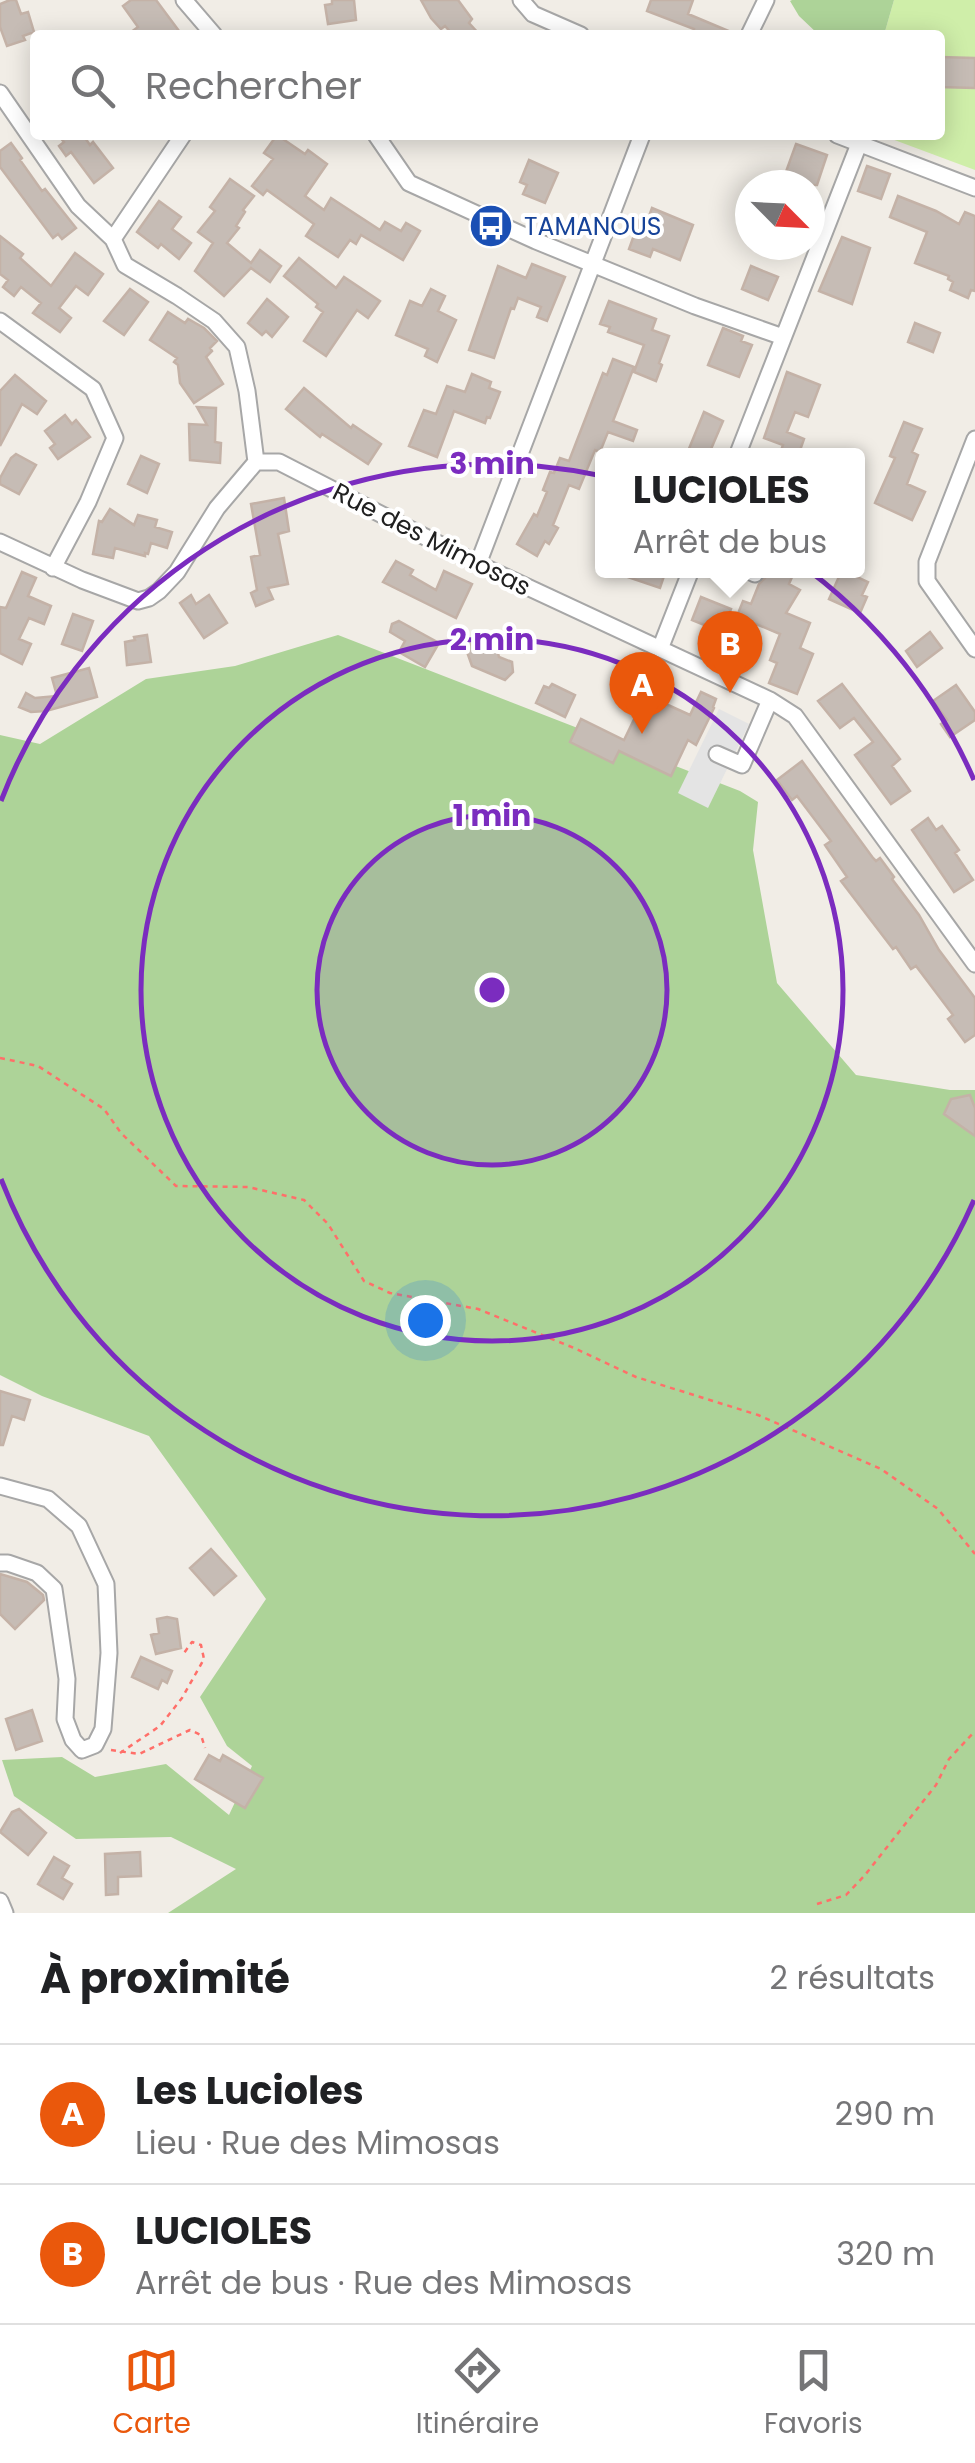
<!DOCTYPE html>
<html lang="fr">
<meta charset="utf-8">
<style>
:root{--surface:#fff;--page:#f6f6f6;--text:#202124;--muted:#757577;--line:#e0e0e0;--accent:#ea580c}
body{margin:0;font-family:Poppins,sans-serif;background:var(--page);color:var(--text)}
.compass{position:absolute;left:735px;top:170px;width:90px;height:90px;border-radius:50%;background:var(--surface);box-shadow:0 5px 25px #0003;rotate:114deg}
.you{position:absolute;left:425px;top:1320px;width:35px;height:35px;margin:-25px;border:8px solid #fff;border-radius:50%;background:#1a73e8;box-shadow:0 0 0 15px #1a73e833}
.badge{display:grid;place-items:center;width:65px;height:65px;border-radius:50%;background:var(--accent);color:#fff;font-size:32px;font-weight:700}
.pin{position:absolute;translate:-50% -82px;filter:drop-shadow(0 2px 5px #0008)}
.pin::after{content:'';position:absolute;top:52px;width:35px;height:30px;background:inherit;clip-path:polygon(0 0,100% 0,50% 100%)}
.popup{position:absolute;left:595px;top:448px;width:270px;height:130px;box-sizing:border-box;display:grid;place-content:center;border-radius:10px;background:var(--surface);filter:drop-shadow(0 2px 8px #0005);font-size:32px;white-space:nowrap;color:var(--muted)}
.popup b{font-size:38px;color:var(--text)}
.popup::after{content:'';position:absolute;left:50%;top:100%;margin-left:-20px;border:20px solid transparent;border-top-color:var(--surface)}
.list{margin:0;padding:0;list-style:none}
h2{display:flex;justify-content:space-between;align-items:center;height:130px;margin:0;padding:0 40px;font-size:42px}
h2 small{font-size:32px;font-weight:400;color:var(--muted)}
.list li{display:grid;grid-template-columns:65px 1fr auto;gap:30px;align-items:center;box-sizing:border-box;height:140px;padding:0 40px;border-top:2px solid var(--line)}
.list b{display:block;font-size:38px;white-space:nowrap}
.list p{margin:0;font-size:32px;white-space:nowrap;color:var(--muted)}
.list em{font-size:32px;font-style:normal;color:var(--muted)}
.icon{flex:none;width:55px;height:55px;fill:none;stroke:currentColor;stroke-width:2;stroke-linecap:round;stroke-linejoin:round}
.map{position:relative;flex:none;width:975px;height:1913px;overflow:hidden}
.search{position:absolute;background:var(--surface);box-shadow:0 5px 25px #0003;left:30px;right:30px;top:30px;height:110px;display:flex;align-items:center;gap:25px;box-sizing:border-box;padding:0 35px;border-radius:10px;color:var(--muted);font-size:38px}
.sheet{height:410px;background:var(--surface)}
nav{display:flex;justify-content:space-around;align-items:center;box-sizing:border-box;height:140px;border-top:2px solid var(--line);background:var(--surface);font-size:28px;color:var(--muted)}
nav a{display:grid;justify-items:center;gap:5px}
nav .on{color:var(--accent)}
.map>svg:first-child{display:block}
.grass{fill:#cfeea9}
.forest{fill:#add398}
.parking{fill:#e4e4e4}
.building{fill:#c6bcb5;stroke:#c4b2a7;stroke-width:2.5}
.lines{fill:none;stroke-linecap:round;stroke-linejoin:round}
.minor-casing{stroke:#a7a7a7;stroke-width:19}
.path{stroke:#ff6f69;stroke-width:2.5;stroke-dasharray:5 5;stroke-linecap:butt}
.minor{stroke:#fff;stroke-width:15}
.ring{fill:none;stroke:#7b2cbf;stroke-width:5}
.labels{text-anchor:middle;stroke-width:8;stroke-linejoin:round;paint-order:stroke}
.transit-label{font-size:25px;fill:#164399;stroke:#fff;text-anchor:start}
.street-label{font-size:25px;fill:#202020;stroke:#fff}
.centre{fill:#7b2cbf;stroke:#fff;stroke-width:5}
.ring-label{font-size:30px;text-anchor:middle;font-weight:bold;fill:#7b2cbf;stroke:#fff;stroke-width:8;stroke-linejoin:round;paint-order:stroke}
</style>
<div class="map">
<svg width="975" height="1913" viewBox="0 0 975 1913">
<rect width="100%" height="100%" fill="#f1ede6"/>
<!-- grass -->
<path class="grass" d="M 894,0 L 975,0 L 975,170 L 881,135 L 940,135 L 940,35 L 884,35 Z"/>
<!-- forest -->
<path class="forest" d="M 792,0 L 894,0 L 884,35 L 819,35 L 799,16 L 790,1 Z
M 338,635 L 740,791 L 758,802 L 753,850 L 777,983 L 856,1075 L 950,1090 L 975,1090 L 975,1913 L 168,1913 L 236,1869 L 171,1837 L 76,1839 L 14,1796 L 2,1760 L 62,1757 L 95,1777 L 166,1764 L 229,1815 L 252,1766 L 227,1746 L 200,1697 L 266,1599 L 149,1436 L 42,1396 L 0,1375 L 0,735 L 40,744 L 146,679 L 235,666 Z"/>
<!-- parking -->
<path class="parking" d="M 719,709 L 749,724 L 708,808 L 678,793 Z"/>
<!-- building -->
<path class="building" d="M 10,0 L 16,0 L 21,14 L 28,12 L 34,32 L 23,36 L 25,40 L 7,46 L 0,27 L 0,4 Z
M 131,0 L 156,0 L 182,35 L 127,35 L 138,27 L 123,6 Z
M 332,0 L 354,0 L 356,20 L 328,24 L 325,5 L 332,4 Z
M 421,0 L 458,0 L 472,19 L 469,23 L 480,35 L 453,35 L 445,26 L 441,29 L 431,18 Z
M 651,0 L 693,0 L 688,14 L 738,35 L 692,35 L 694,29 L 647,11 Z
M 940,57 L 975,58 L 975,88 L 940,87 Z
M 58,135 L 83,135 L 90,145 L 93,142 L 113,168 L 94,183 L 71,152 L 66,156 L 59,146 L 64,142 Z
M 277,135 L 305,154 L 308,150 L 327,164 L 305,196 L 324,210 L 331,198 L 380,230 L 385,222 L 401,231 L 406,223 L 420,231 L 403,260 L 361,235 L 356,244 L 350,240 L 338,257 L 306,236 L 314,224 L 267,190 L 263,195 L 252,186 L 273,159 L 264,153 Z
M 11,143 L 22,158 L 20,160 L 42,191 L 45,189 L 76,228 L 62,239 L 58,234 L 53,238 L 0,167 L 0,151 Z
M 796,144 L 827,155 L 817,185 L 796,185 L 783,180 Z
M 529,160 L 558,173 L 545,203 L 523,194 L 527,185 L 520,182 Z
M 867,166 L 890,174 L 881,199 L 858,191 Z
M 230,179 L 254,196 L 243,210 L 245,212 L 236,226 L 239,228 L 227,243 L 251,263 L 260,250 L 281,266 L 270,282 L 251,268 L 224,296 L 195,271 L 213,243 L 198,232 L 215,211 L 210,207 Z
M 898,196 L 936,211 L 959,224 L 965,212 L 975,216 L 975,291 L 971,290 L 968,298 L 950,290 L 953,282 L 948,279 L 949,276 L 915,263 L 927,232 L 890,217 Z
M 159,201 L 181,217 L 172,229 L 191,243 L 179,259 L 161,244 L 158,248 L 137,232 Z
M 652,208 L 693,225 L 680,260 L 653,249 L 650,257 L 629,249 L 641,216 L 648,219 Z
M 0,236 L 23,254 L 20,258 L 51,286 L 75,253 L 103,274 L 88,295 L 76,286 L 59,308 L 71,318 L 60,332 L 33,313 L 41,303 L 21,287 L 14,296 L 3,287 L 8,280 L 0,274 Z
M 842,237 L 870,248 L 852,304 L 819,291 Z
M 299,258 L 336,288 L 344,277 L 380,301 L 368,318 L 357,310 L 326,356 L 304,341 L 323,312 L 316,307 L 318,304 L 284,276 Z
M 532,264 L 565,277 L 547,321 L 537,317 L 541,307 L 518,298 L 514,309 L 511,308 L 494,358 L 469,350 L 498,266 L 526,278 Z
M 751,266 L 778,277 L 768,300 L 742,289 Z
M 130,289 L 148,302 L 124,335 L 104,321 Z
M 431,289 L 445,296 L 438,311 L 456,320 L 437,362 L 425,356 L 428,349 L 396,335 L 410,301 L 422,306 Z
M 267,299 L 288,317 L 272,337 L 266,331 L 262,335 L 248,323 Z
M 609,301 L 656,319 L 652,330 L 669,336 L 659,363 L 662,365 L 656,381 L 634,372 L 644,345 L 608,332 L 610,327 L 600,324 Z
M 168,312 L 185,323 L 188,319 L 204,328 L 217,341 L 210,348 L 212,351 L 206,357 L 223,384 L 194,403 L 180,383 L 178,365 L 174,362 L 177,358 L 150,340 Z
M 915,323 L 940,333 L 933,352 L 908,342 Z
M 723,328 L 743,336 L 741,341 L 752,345 L 739,377 L 708,365 Z
M 613,359 L 634,367 L 613,421 L 637,430 L 633,441 L 608,432 L 600,452 L 595,450 L 579,489 L 569,485 L 553,525 L 558,528 L 549,544 L 545,541 L 537,556 L 517,544 L 534,514 L 537,516 L 547,492 L 543,490 L 550,472 L 554,473 L 560,458 L 569,461 L 603,373 L 607,375 Z
M 787,372 L 820,385 L 808,417 L 795,412 L 787,432 L 804,439 L 798,456 L 779,456 L 783,445 L 764,438 Z
M 472,374 L 491,382 L 489,388 L 500,392 L 490,418 L 487,417 L 485,423 L 454,411 L 437,457 L 409,446 L 424,410 L 436,414 L 447,386 L 465,392 Z
M 15,375 L 46,401 L 37,414 L 22,404 L 0,446 L 0,391 Z
M 304,388 L 351,428 L 353,425 L 381,444 L 368,464 L 322,434 L 320,437 L 286,409 Z
M 197,407 L 216,408 L 215,442 L 221,443 L 220,463 L 190,460 L 189,424 L 207,425 Z
M 704,412 L 723,421 L 708,456 L 686,456 Z
M 65,415 L 72,424 L 76,420 L 90,437 L 58,459 L 50,448 L 55,444 L 45,431 Z
M 904,422 L 922,429 L 912,452 L 918,455 L 907,484 L 925,492 L 912,520 L 875,503 L 895,458 L 890,456 Z
M 16,454 L 36,465 L 19,494 L 0,484 L 0,478 L 11,458 Z
M 141,456 L 159,464 L 147,493 L 128,484 Z
M 284,498 L 289,531 L 278,534 L 288,584 L 268,588 L 273,599 L 256,606 L 251,593 L 257,590 L 251,557 L 260,555 L 251,504 Z
M 110,509 L 134,525 L 138,515 L 157,520 L 155,527 L 172,532 L 167,548 L 151,543 L 148,554 L 145,553 L 145,556 L 115,548 L 113,558 L 93,554 L 99,521 L 102,522 Z
M 396,561 L 413,570 L 410,575 L 436,590 L 444,571 L 472,584 L 456,618 L 383,582 Z
M 614,570 L 666,570 L 660,588 L 613,572 Z
M 767,570 L 795,570 L 789,584 L 800,590 L 786,613 L 810,623 L 800,648 L 813,654 L 797,694 L 769,683 L 777,663 L 770,660 L 780,634 L 737,616 L 743,601 L 751,604 L 759,584 L 765,578 Z
M 842,570 L 868,582 L 862,595 L 867,597 L 860,613 L 829,599 Z
M 22,572 L 36,578 L 28,596 L 51,606 L 44,624 L 29,618 L 19,639 L 31,644 L 22,664 L 0,653 L 0,607 L 6,608 Z
M 191,595 L 196,604 L 209,595 L 227,623 L 204,638 L 180,603 Z
M 701,597 L 731,609 L 722,632 L 692,620 Z
M 73,614 L 93,621 L 82,651 L 62,644 Z
M 399,621 L 439,643 L 425,667 L 399,652 L 405,641 L 390,632 L 392,624 Z
M 930,632 L 942,648 L 917,667 L 906,651 Z
M 147,635 L 151,662 L 127,665 L 125,642 L 135,640 L 134,637 Z
M 479,635 L 495,642 L 499,657 L 512,662 L 513,672 L 505,680 L 472,666 L 466,649 Z
M 89,668 L 97,697 L 46,711 L 31,712 L 19,707 L 26,693 L 35,698 L 57,696 L 52,678 Z
M 552,684 L 575,695 L 565,717 L 536,703 L 544,686 L 549,688 Z
M 842,684 L 900,759 L 892,766 L 910,791 L 891,804 L 855,755 L 873,742 L 854,718 L 840,728 L 818,701 Z
M 956,685 L 975,712 L 975,720 L 950,737 L 941,724 L 947,720 L 933,701 Z
M 701,692 L 716,699 L 713,707 L 714,708 L 696,745 L 688,740 L 671,776 L 619,751 L 613,763 L 570,742 L 581,719 L 624,740 L 646,695 L 690,715 Z
M 802,761 L 873,858 L 876,861 L 880,858 L 894,877 L 892,879 L 919,915 L 939,950 L 975,998 L 975,1035 L 965,1042 L 948,1019 L 953,1015 L 916,966 L 911,969 L 896,947 L 893,949 L 841,881 L 847,877 L 825,845 L 831,841 L 797,796 L 792,800 L 777,780 Z
M 928,818 L 936,830 L 942,826 L 959,850 L 955,853 L 973,880 L 954,892 L 912,830 Z
M 970,1095 L 975,1108 L 975,1136 L 944,1114 L 951,1099 Z
M 0,1391 L 30,1400 L 24,1420 L 12,1416 L 3,1445 L 0,1445 Z
M 211,1549 L 236,1576 L 214,1595 L 190,1568 Z
M 0,1574 L 27,1582 L 43,1595 L 44,1600 L 15,1629 L 0,1614 Z
M 167,1617 L 177,1619 L 181,1648 L 156,1654 L 151,1635 L 159,1633 L 157,1619 Z
M 141,1657 L 172,1671 L 167,1683 L 162,1680 L 158,1689 L 132,1677 Z
M 32,1710 L 42,1741 L 16,1750 L 6,1719 Z
M 209,1755 L 220,1761 L 223,1755 L 263,1778 L 245,1808 L 195,1779 Z
M 19,1809 L 46,1833 L 28,1855 L 0,1832 L 12,1812 Z
M 140,1852 L 141,1876 L 118,1877 L 118,1894 L 106,1895 L 105,1854 Z
M 54,1857 L 69,1866 L 62,1878 L 72,1884 L 63,1899 L 38,1884 Z"/>
<g class="lines">
<!-- minor casing -->
<g class="minor-casing">
<path id="minor" d="M 184,0 L 214,35
M 521,0 L 533,14 L 581,35
M 749,35 L 766,0
M 0,93 L 78,206 L 113,239 L 125,265 L 177,296 L 214,321 L 237,347 L 247,391 L 256,462
M 376,135 L 409,183 L 536,241 L 695,306 L 783,337
M 837,135 L 975,188
M 113,239 L 183,135
M 0,321 L 93,389 L 115,438 L 88,502 L 53,568
M 975,439 L 927,562 L 927,581 L 975,649
M 737,456 L 859,144
M 0,542 L 82,580 L 138,601 L 149,598 L 159,591 L 177,572 L 217,508 L 256,462 L 279,462 L 478,564 L 770,700 L 795,716 L 975,964
M 478,564 L 642,135
M 747,570 L 755,574 L 756,570
M 660,649 L 691,570
M 717,754 L 742,765 L 770,700
M 0,1486 L 48,1499 L 79,1526 L 106,1584 L 109,1653 L 103,1729 L 95,1745 L 82,1750 L 73,1740 L 65,1719 L 67,1679 L 54,1589 L 37,1573 L 8,1563 L 0,1563
M 0,1901 L 5,1913"/>
</g>
<!-- path -->
<path class="path" d="M 0,1058 L 38,1066 L 104,1109 L 121,1133 L 176,1186 L 248,1187 L 304,1200 L 328,1224 L 364,1281 L 390,1293 L 478,1309 L 574,1348 L 636,1377 L 758,1415 L 881,1469 L 938,1509 L 975,1554
M 111,1750 L 139,1754 L 190,1730 L 201,1735 L 205,1748
M 120,1753 L 160,1726 L 182,1698 L 204,1659 L 201,1645 L 192,1642 L 184,1653
M 817,1904 L 846,1895 L 865,1875 L 936,1785 L 949,1759 L 975,1731"/>
<!-- minor -->
<use href="#minor" class="minor"/>
</g>
<!-- distance rings -->
<circle cx="492" cy="990" r="175" fill="#7b2cbf" fill-opacity=".12"/>
<g class="ring">
<circle cx="492" cy="990" r="175"/>
<circle cx="492" cy="990" r="351"/>
<path d="M974 1200A526 526 0 0 1 1 1179M1 801A526 526 0 0 1 974 780"/>
</g>
<!-- icons -->
<defs>
<g id="bus-disc" transform="scale(2.25)"><circle r="9.5" fill="#1a4fb4" stroke="#fff"/><path d="M-5-6H5V4H4V6H2V4H-2V6H-4V4H-5ZM-3.5-4V0h7V-4ZM-3.5 1.2v1.5H-2V1.2ZM2 1.2v1.5H3.5V1.2Z" fill="#fff"/></g>
</defs>
<g fill-rule="evenodd">
<use href="#bus-disc" x="491" y="226"/>
</g>
<g class="labels">
<!-- transit labels -->
<g class="transit-label">
<text x="524" y="235">TAMANOUS</text>
</g>
<!-- street labels -->
<g class="street-label">
<text transform="translate(432 539) rotate(27)" y="9">Rue des Mimosas</text>
</g>
</g>
<circle cx="492" cy="990" r="15" class="centre"/>
<g class="ring-label">
<text x="492" y="474">3 min</text>
<text x="492" y="650">2 min</text>
<text x="492" y="826">1 min</text>
</g>
</svg>
<svg class="compass" viewBox="-18 -18 36 36"><path d="M0-13l5 13h-10z" fill="#e53935"/><path d="M0 13l5-13h-10z" fill="#757577"/></svg>
<div class="you"></div>
<div class="pin badge" style="left:642px;top:734px">A</div>
<div class="pin badge" style="left:730px;top:693px">B</div>
<div class="popup"><b>LUCIOLES</b>Arrêt de bus</div>
<div class="search"><svg class="icon" aria-label="search" viewBox="0 0 24 24"><circle cx="10" cy="10" r="6"/><path d="M15 15l6 6"/></svg>Rechercher</div>
</div>
<section class="sheet">
<h2>À proximité<small>2 résultats</small></h2>
<ul class="list">
<li><span class="badge">A</span><div><b>Les Lucioles</b><p>Lieu · Rue des Mimosas</p></div><em>290 m</em></li>
<li><span class="badge">B</span><div><b>LUCIOLES</b><p>Arrêt de bus · Rue des Mimosas</p></div><em>320 m</em></li>
</ul>
</section>
<nav>
<a class="on"><svg class="icon" aria-label="map" viewBox="0 0 24 24"><path d="M3 6l6-2 6 2 6-2v14l-6 2-6-2-6 2zM9 4v14M15 6v14"/></svg>Carte</a>
<a><svg class="icon" aria-label="directions" viewBox="0 0 24 24"><path d="M12 3l9 9-9 9-9-9zM9 14v-3h6M13 9l2 2-2 2"/></svg>Itinéraire</a>
<a><svg class="icon" aria-label="saved" viewBox="0 0 24 24"><path d="M7 4h10v16l-5-4-5 4z"/></svg>Favoris</a>
</nav>
